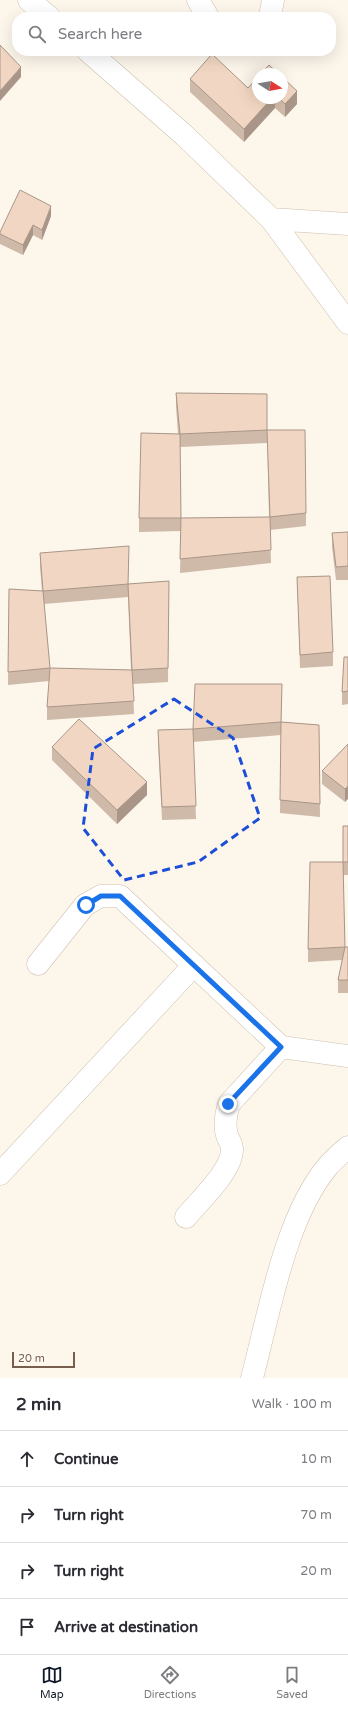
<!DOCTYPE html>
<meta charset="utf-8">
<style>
:root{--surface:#fff;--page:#f7f7f7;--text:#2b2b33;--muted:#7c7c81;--line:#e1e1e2;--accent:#111827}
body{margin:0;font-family:"Varela Round",sans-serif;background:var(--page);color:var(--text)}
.compass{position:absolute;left:252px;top:68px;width:36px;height:36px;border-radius:50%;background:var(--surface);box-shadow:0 4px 16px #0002;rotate:101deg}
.scale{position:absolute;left:12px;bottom:10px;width:63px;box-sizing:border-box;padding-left:4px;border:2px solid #775e4e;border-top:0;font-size:11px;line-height:14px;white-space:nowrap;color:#775e4e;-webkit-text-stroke:3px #fffaf2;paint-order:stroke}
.stop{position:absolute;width:12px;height:12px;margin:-9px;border:3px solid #1a73e8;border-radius:50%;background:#fff}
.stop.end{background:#1a73e8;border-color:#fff;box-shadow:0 1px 4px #0008}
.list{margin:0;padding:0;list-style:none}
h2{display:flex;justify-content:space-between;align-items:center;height:52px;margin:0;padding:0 16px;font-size:17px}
h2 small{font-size:13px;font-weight:400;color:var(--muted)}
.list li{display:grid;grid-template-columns:26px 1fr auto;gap:12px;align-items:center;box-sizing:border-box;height:56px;padding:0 16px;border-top:1px solid var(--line)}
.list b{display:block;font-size:15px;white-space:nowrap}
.list em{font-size:13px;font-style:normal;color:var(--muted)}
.icon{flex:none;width:22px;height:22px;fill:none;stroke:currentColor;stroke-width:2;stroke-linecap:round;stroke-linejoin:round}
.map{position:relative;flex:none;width:348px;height:1378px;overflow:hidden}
.search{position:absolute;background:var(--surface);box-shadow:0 4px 16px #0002;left:12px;right:12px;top:12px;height:44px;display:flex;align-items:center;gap:10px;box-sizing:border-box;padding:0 14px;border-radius:16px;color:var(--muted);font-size:15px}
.sheet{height:276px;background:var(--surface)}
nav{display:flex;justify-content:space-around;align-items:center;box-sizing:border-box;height:56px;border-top:1px solid var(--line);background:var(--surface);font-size:11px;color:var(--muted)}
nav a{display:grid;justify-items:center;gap:2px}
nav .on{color:var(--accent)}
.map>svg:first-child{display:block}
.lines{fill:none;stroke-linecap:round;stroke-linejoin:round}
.minor-casing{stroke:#cfbfb0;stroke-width:23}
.minor{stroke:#fff;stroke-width:22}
.wall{fill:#cfb9a8;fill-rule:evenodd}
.shaded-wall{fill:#a99688}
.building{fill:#f1d7c3;stroke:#a99688}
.route{stroke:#1a73e8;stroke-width:5}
.marked{fill:none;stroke:#1d4ed8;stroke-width:3;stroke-dasharray:8 5;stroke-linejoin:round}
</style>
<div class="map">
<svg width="348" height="1378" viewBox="0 0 348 1378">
<rect width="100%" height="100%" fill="#fcf6eb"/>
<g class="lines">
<!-- minor casing -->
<g class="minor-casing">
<path id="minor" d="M 29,0 L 49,17
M 198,0 L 208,17
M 270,17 L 273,0
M 88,51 L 184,135 L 271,219 L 348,224
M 271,219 L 348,323
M 38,964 L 85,905 L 101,896 L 120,896 L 281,1047 L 348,1056
M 0,1174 L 194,965
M 186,1217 C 199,1201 233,1170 232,1149 C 232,1144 228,1139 227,1135 C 224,1125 226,1114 229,1104 L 281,1047
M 252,1378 C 269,1314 285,1217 328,1166 C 334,1159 341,1153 348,1147"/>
</g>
<!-- minor -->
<use href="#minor" class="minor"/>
</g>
<!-- wall -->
<path class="wall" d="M 190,79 L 258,98 L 282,98 L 297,104 L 285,117 L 275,108 L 244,142 L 190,92 Z
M 51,216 L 42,240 L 33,235 L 23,255 L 0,244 L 0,232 Z
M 176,393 L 267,394 L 267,443 L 180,447 L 181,518 L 269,517 L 267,430 L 306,513 L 306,526 L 270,530 L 271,563 L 180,573 L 181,531 L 139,532 L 139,518 L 178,434 L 176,406 Z
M 348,532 L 348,580 L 336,580 L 332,547 L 332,533 Z
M 40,553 L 129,560 L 128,584 L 169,581 L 168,682 L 133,684 L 134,714 L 47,720 L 47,707 L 49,681 L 8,685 L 9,589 L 42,591 L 40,566 ZM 128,597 L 131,670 L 50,668 L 44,604 Z
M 297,577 L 333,652 L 333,666 L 300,668 Z
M 348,657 L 348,704 L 342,705 L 342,692 Z
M 282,698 L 281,722 L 319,725 L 320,817 L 280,813 L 281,735 L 193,742 L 196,819 L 162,820 L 158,743 L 158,730 L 193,729 Z
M 348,744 L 345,802 L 322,784 L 322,771 Z
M 52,747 L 147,795 L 117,824 L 52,760 Z
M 348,826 L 348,875 L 343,875 L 345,947 L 348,947 L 348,993 L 338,993 L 338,980 L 342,960 L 308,962 L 308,949 L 343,862 Z"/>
<!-- shaded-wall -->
<path class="shaded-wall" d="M 21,67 L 21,77 L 0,101 L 0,91 Z
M 297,91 L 297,104 L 285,117 L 285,104 Z
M 272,98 L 275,98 L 275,108 L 244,142 L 244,129 Z
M 51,206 L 51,216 L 42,240 L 42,230 Z
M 33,225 L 33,235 L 23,255 L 23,245 Z
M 147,782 L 147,795 L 117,824 L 117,810 Z
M 348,786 L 348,799 L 345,802 L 345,789 Z"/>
<!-- building -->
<path class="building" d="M 0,45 L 21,67 L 0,91 Z
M 212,54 L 248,88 L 258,77 L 258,98 L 272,98 L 244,129 L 190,79 Z
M 269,65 L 279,74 L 261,74 Z
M 282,77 L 297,91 L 285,104 L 279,98 L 282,98 Z
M 20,190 L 51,206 L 42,230 L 33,225 L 23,245 L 0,234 L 0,232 Z
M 176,393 L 267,394 L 267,430 L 180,434 Z
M 267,430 L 305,430 L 306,513 L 270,517 L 271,550 L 180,559 L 181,518 L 139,518 L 141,433 L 180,434 L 181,518 L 270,517 Z
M 348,532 L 348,566 L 336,567 L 332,533 Z
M 129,546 L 128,584 L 169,581 L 168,668 L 132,670 L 134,701 L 47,707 L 50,668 L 132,670 L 128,584 L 43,591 L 40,553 Z
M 330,576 L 333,652 L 300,655 L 297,577 Z
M 9,589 L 43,591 L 50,668 L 8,672 Z
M 344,657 L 348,657 L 348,691 L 342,692 Z
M 195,684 L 282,684 L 281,722 L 319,725 L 320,804 L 280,800 L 281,722 L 193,729 L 196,806 L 162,807 L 158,730 L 193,729 Z
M 79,719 L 147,782 L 117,810 L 52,747 Z
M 348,744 L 348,786 L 345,789 L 322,771 Z
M 343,826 L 348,826 L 348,862 L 343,862 Z
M 310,862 L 343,862 L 345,947 L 348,947 L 348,980 L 338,980 L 345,947 L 308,949 Z"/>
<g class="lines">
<!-- route -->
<path class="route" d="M 86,905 L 101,896 L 120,896 L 281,1047 L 228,1104"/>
</g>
<!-- marked area -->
<path class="marked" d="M 174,699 L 233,738 L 260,818 L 198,862 L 124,880 L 83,828 L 93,749 Z"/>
</svg>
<svg class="compass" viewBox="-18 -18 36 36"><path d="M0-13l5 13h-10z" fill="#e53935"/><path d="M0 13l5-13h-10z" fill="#7c7c81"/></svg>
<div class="scale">20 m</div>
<div class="stop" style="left:86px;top:905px"></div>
<div class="stop end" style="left:228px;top:1104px"></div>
<div class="search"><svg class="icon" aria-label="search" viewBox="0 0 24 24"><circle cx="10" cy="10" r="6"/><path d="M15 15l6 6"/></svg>Search here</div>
</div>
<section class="sheet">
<h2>2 min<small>Walk · 100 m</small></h2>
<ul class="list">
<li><svg class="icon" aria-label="ahead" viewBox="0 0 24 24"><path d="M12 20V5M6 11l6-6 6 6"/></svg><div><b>Continue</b></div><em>10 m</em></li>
<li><svg class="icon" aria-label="right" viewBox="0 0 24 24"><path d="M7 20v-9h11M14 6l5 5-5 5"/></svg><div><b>Turn right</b></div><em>70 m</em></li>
<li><svg class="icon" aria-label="right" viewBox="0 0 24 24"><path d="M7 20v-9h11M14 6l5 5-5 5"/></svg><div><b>Turn right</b></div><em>20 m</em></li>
<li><svg class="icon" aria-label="arrive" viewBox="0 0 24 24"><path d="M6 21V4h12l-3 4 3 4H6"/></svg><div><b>Arrive at destination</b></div></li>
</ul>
</section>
<nav>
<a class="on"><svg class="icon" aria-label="map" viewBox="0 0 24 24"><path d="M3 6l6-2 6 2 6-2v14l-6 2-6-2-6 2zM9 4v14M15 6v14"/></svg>Map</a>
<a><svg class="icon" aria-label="directions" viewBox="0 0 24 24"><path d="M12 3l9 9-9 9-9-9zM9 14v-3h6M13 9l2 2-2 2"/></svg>Directions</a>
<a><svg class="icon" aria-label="saved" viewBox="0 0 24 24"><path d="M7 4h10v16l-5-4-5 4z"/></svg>Saved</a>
</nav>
